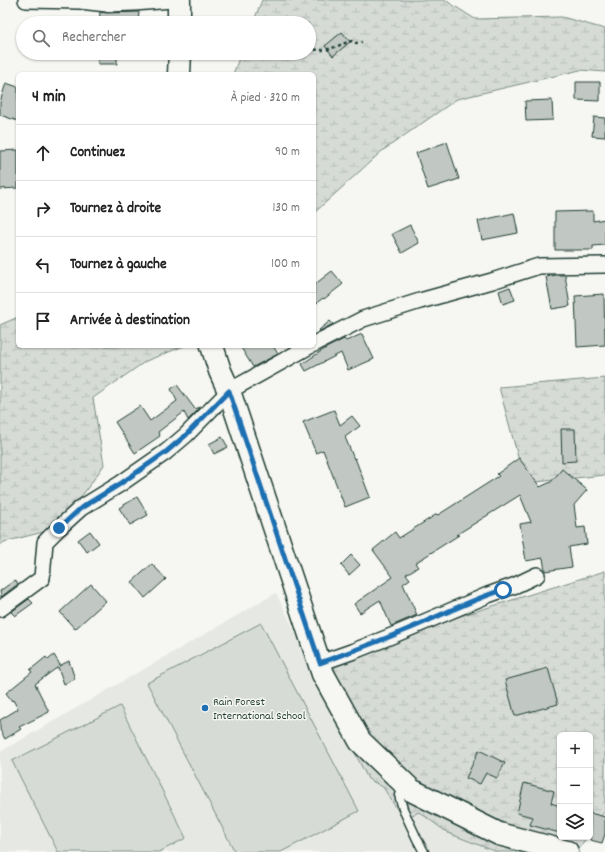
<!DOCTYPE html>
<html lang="fr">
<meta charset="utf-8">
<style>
:root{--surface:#fff;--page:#f6f6f6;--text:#222;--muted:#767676;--line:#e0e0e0}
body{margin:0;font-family:Dekko,sans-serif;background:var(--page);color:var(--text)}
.controls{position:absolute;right:12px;bottom:12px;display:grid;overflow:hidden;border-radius:6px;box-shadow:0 1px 3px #0004}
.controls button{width:36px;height:36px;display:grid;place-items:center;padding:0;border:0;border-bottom:1px solid var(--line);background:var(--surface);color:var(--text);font:20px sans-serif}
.stop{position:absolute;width:12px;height:12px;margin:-9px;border:3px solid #1f6fb2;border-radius:50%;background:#fff}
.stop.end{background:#1f6fb2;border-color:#fff;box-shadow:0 1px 4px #0008}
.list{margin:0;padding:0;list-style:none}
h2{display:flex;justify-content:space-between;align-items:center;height:52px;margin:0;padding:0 16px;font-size:17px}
h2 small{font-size:13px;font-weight:400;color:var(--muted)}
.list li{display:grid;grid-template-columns:26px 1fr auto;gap:12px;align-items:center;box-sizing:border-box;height:56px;padding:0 16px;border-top:1px solid var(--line)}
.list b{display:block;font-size:15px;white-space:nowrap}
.list em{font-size:13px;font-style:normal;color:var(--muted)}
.icon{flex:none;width:22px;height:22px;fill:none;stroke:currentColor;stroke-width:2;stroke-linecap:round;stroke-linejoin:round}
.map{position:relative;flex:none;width:605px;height:852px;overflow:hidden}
.search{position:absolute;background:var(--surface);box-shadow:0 1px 3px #0004;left:16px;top:16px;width:300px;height:44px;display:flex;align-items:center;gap:10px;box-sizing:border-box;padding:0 14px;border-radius:22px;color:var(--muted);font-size:15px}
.panel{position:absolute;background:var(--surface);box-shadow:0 1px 3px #0004;left:16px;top:72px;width:300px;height:276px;border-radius:6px}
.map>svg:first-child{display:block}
.built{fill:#e6e8e4}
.wetland{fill:url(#wetland-marsh);stroke:#7a8c85}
.pitch{fill:#d6dbd6;stroke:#7a8c85}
.building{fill:#c1c8c3;stroke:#1f3d34}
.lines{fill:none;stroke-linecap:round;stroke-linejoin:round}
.lane-casing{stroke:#1f3d34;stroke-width:11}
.street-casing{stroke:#1f3d34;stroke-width:18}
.secondary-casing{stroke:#1f3d34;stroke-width:25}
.path{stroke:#1f3d34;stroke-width:2.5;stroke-dasharray:3 3;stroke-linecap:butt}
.lane{stroke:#f6f6f2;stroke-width:8}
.street{stroke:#f6f6f2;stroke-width:15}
.secondary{stroke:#f6f6f2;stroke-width:22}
.route{stroke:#1f6fb2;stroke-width:5}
.poi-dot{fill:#1f6fb2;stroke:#f6f6f2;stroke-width:1.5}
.labels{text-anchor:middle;stroke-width:3;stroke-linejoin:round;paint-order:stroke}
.poi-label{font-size:12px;fill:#1f3d34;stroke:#f6f6f2;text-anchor:start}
</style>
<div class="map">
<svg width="605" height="852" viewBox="0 0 605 852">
<defs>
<pattern id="wetland-marsh" width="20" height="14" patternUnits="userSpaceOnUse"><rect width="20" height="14" fill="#d6dbd6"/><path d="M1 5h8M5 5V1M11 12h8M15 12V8" fill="none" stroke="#b7bdb8"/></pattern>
</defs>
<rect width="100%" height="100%" fill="#f6f6f2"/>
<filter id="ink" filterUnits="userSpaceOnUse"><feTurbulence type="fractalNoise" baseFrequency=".025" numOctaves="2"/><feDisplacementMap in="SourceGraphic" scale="8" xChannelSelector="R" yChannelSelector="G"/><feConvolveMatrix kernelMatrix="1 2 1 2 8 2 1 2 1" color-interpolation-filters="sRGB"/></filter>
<g filter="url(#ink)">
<!-- built -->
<path class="built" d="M 276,593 L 368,779 L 383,787 L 403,819 L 419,812 L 448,833 L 497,852 L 0,852 L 0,752 Z"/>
<!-- wetland -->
<path class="wetland" d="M 262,0 L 445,0 L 475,19 L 562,17 L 605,29 L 605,72 L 580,70 L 457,99 L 382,151 L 314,213 L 314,74 L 233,74 L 241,53 L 309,53 L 309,23 L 253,23 Z
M 18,317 L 18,346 L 184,346 L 146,361 L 93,398 L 104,465 L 59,528 L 4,542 L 0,545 L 0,325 Z
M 605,378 L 605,475 L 525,483 L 499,387 Z
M 605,571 L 605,811 L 590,832 L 590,735 L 560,735 L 560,837 L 587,837 L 576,852 L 497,852 L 448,833 L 419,812 L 403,819 L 383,787 L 368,779 L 310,663 Z"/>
<!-- pitch -->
<path class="pitch" d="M 261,623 L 359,811 L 281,852 L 235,852 L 147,683 Z
M 120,706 L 186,838 L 159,852 L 58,852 L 12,761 Z"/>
<!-- building -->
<path class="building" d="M 100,12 L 107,13 L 139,12 L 138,23 L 99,23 Z
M 342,32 L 350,42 L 333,56 L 325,46 Z
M 97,53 L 117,53 L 117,64 L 98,64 Z
M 576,82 L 600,82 L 600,101 L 576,100 Z
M 6,83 L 18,87 L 18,121 L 0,115 L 0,102 Z
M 552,100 L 553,120 L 526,121 L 525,101 Z
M 594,117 L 605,118 L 605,137 L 592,136 Z
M 447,142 L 459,179 L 428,189 L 416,153 Z
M 18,150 L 18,188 L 0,189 L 0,151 Z
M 593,211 L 593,221 L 605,219 L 605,245 L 593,246 L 593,250 L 555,250 L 555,212 Z
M 514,213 L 518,233 L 482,240 L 478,221 Z
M 410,225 L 419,243 L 402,253 L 392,234 Z
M 332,271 L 343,284 L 324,299 L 323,298 L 314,305 L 314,285 Z
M 556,275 L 565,275 L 570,306 L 552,309 L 546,277 Z
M 510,287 L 515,300 L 503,304 L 499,291 Z
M 604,294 L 605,345 L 577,347 L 575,296 Z
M 330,321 L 333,324 L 320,331 L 319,330 Z
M 362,334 L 374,359 L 348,370 L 341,353 L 306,371 L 302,364 L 326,348 L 344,339 L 346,341 Z
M 240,346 L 273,346 L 278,354 L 253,367 Z
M 177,385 L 195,409 L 202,406 L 188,420 L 184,412 L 158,432 L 160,436 L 135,453 L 115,422 L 140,406 L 150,421 L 177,401 L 171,389 Z
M 334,410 L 340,425 L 352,416 L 360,426 L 345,437 L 354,459 L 355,458 L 370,497 L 345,507 L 323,450 L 316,453 L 303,422 Z
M 561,429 L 575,429 L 576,461 L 562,462 Z
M 222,437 L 228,447 L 214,454 L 209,444 Z
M 519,458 L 540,487 L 551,482 L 562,469 L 587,490 L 574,505 L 577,528 L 585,527 L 587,544 L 569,547 L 572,567 L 545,571 L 543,558 L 526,561 L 520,524 L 531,522 L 520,495 L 456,535 L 459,535 L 415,563 L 418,567 L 406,574 L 410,579 L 403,584 L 417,615 L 391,626 L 380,600 L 360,613 L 354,604 L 393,577 L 373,550 L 395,532 L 399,538 L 437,514 L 438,515 L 499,476 L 497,474 Z
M 137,497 L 148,515 L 130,525 L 119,508 Z
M 90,531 L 99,543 L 87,552 L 78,540 Z
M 351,555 L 360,565 L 349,575 L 341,565 Z
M 152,564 L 166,579 L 145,598 L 132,582 Z
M 15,580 L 18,584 L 1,597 L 0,591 Z
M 91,584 L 106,601 L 75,629 L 60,612 Z
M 29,599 L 33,603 L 15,616 L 11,612 Z
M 54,655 L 60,665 L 59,666 L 69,661 L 75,679 L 64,684 L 58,667 L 35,684 L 49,712 L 19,727 L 21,729 L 5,739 L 0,730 L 0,720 L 18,709 L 13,700 L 12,701 L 6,693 L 32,672 L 30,670 L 46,657 L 48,660 Z
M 548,668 L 558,704 L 515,716 L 505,680 Z
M 479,750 L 505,763 L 497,778 L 486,773 L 480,784 L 466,778 Z
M 524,783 L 554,791 L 551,803 L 560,806 L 560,833 L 530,825 L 533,817 L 517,813 Z
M 590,813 L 605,817 L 605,834 L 602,843 L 590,840 Z"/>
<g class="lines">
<!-- lane casing -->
<g class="lane-casing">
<path id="lane" d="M 404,785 L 399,795 L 403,809 L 417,839 L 424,852"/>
</g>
<!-- street casing -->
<g class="street-casing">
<path id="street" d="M 26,0 L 80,1 L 107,4 L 134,3 L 172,0
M 314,344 L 363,319 L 420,301 L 492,281 L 539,266 L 605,265
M 0,609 L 42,578 L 45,542 L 59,528 L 81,508 L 120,484 L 166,452 L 186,435 L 229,391 L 310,346
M 320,663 L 354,651 L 389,637 L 488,595 L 516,585 L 537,575"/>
</g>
<!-- secondary casing -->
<g class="secondary-casing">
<path id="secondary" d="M 179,0 L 179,23
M 179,74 L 180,53
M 212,346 L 220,371 L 229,391 L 323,674 L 360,741 L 411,790 L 499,834 L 567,852"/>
</g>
<!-- path -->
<path class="path" d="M 309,48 C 329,54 335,45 352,41 L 356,43 L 362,42"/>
<!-- lane -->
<use href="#lane" class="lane"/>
<!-- street -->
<use href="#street" class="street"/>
<!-- secondary -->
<use href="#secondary" class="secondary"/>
</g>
</g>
<g class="lines" filter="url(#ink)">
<!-- route -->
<path class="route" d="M 59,528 L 81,508 L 120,484 L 166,452 L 186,435 L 229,391 L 320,663 C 349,652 378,642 406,630 C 438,617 470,600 503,590"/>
</g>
<!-- markers -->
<circle class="poi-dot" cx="205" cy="708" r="4"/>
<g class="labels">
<!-- poi labels -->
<g class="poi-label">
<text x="213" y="705">Rain Forest<tspan x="213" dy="14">International School</tspan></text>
</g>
</g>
</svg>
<div class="controls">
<button>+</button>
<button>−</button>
<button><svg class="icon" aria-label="layers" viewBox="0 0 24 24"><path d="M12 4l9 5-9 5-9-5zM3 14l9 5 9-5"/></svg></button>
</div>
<div class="stop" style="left:503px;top:590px"></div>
<div class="stop end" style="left:59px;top:528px"></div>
<div class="search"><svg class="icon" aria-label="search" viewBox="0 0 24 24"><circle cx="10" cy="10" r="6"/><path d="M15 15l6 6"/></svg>Rechercher</div>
<section class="panel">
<h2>4 min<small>À pied · 320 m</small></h2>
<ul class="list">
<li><svg class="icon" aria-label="ahead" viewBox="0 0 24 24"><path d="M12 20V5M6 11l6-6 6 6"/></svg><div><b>Continuez</b></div><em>90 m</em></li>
<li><svg class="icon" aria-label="right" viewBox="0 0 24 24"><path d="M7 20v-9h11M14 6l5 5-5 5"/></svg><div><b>Tournez à droite</b></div><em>130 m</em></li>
<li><svg class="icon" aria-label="left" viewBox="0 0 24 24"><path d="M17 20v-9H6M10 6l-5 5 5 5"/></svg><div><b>Tournez à gauche</b></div><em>100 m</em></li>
<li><svg class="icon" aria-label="arrive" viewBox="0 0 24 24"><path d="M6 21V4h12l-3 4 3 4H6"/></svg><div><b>Arrivée à destination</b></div></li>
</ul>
</section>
</div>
